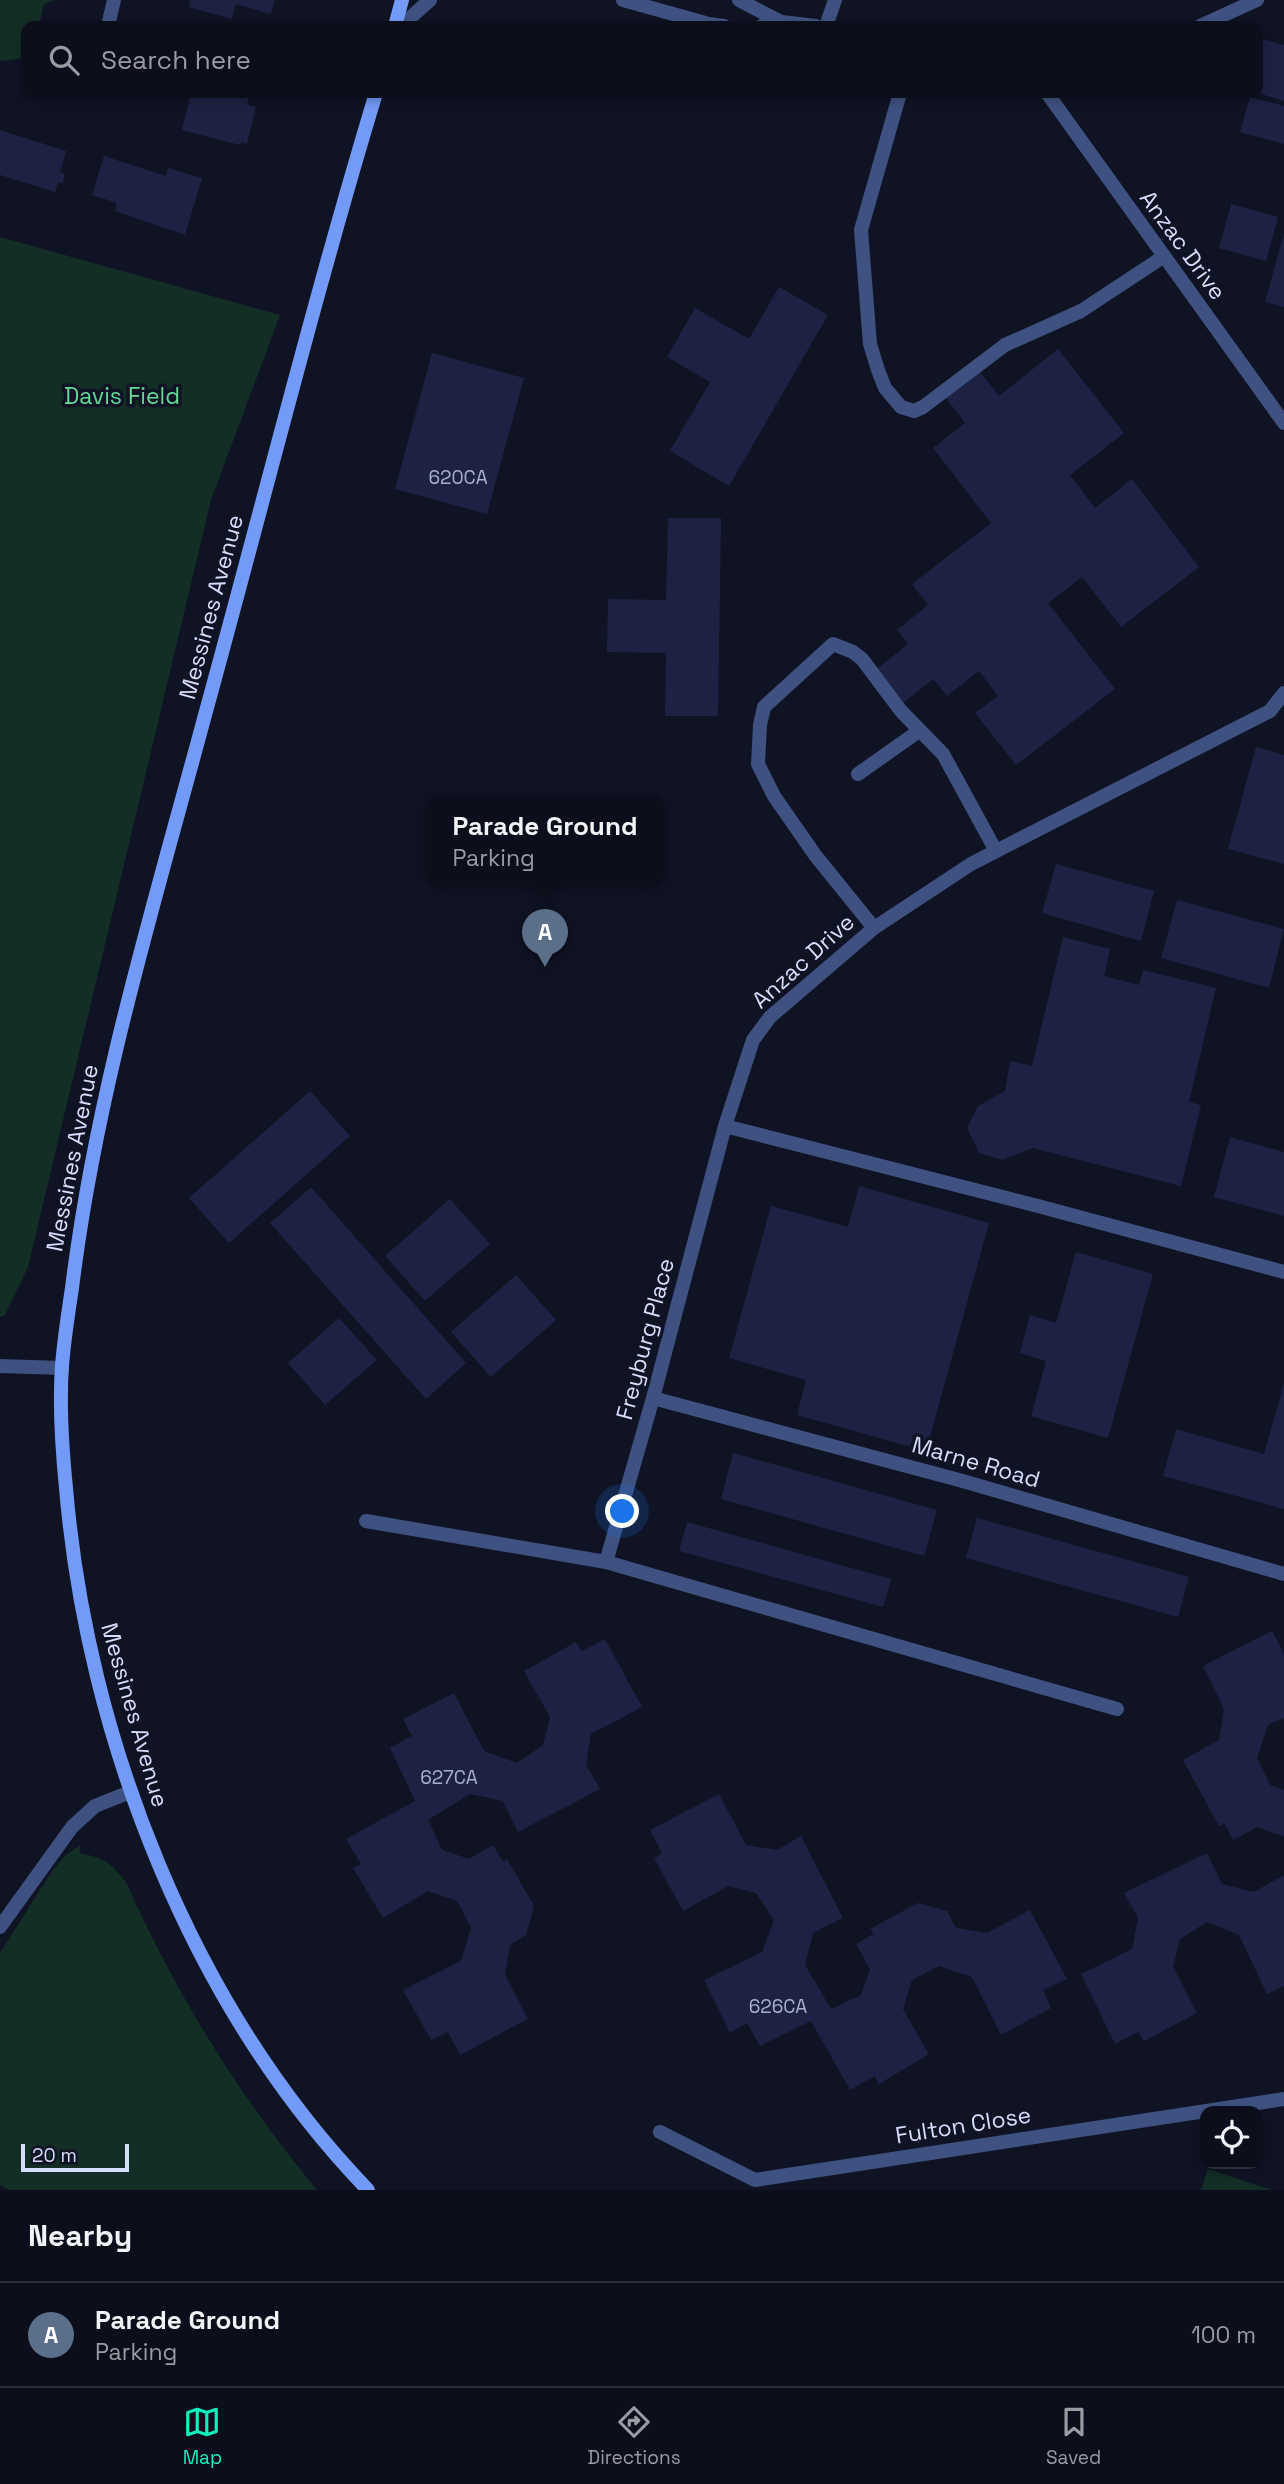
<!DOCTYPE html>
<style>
:root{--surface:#0c0e1b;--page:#151724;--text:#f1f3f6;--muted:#9a9ca3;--line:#2c2e3a;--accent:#0ef0be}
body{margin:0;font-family:"Space Grotesk",sans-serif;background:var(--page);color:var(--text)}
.controls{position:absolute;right:21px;bottom:21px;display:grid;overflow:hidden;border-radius:14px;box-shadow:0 4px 10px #0003}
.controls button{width:63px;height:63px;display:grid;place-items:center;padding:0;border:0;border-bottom:2px solid var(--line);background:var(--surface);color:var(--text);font:35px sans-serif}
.scale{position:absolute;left:21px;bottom:18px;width:108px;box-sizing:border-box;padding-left:7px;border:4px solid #d6defd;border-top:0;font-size:19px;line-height:24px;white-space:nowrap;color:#d6defd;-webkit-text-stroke:5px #101324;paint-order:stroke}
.you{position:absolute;left:623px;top:1512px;width:24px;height:24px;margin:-18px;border:5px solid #fff;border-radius:50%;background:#1a73e8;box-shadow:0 0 0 10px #1a73e833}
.badge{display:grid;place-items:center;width:46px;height:46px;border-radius:50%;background:var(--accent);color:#fff;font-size:23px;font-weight:700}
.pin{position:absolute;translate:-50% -58px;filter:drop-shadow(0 2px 4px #0008)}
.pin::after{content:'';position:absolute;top:37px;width:24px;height:21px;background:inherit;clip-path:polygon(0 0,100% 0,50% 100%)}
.popup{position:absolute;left:426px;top:795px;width:238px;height:91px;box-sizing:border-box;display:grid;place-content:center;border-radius:14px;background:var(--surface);filter:drop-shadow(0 2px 5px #0005);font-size:23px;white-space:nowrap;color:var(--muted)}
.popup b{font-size:26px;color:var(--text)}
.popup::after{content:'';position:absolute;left:50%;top:100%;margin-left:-14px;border:14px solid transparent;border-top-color:var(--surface)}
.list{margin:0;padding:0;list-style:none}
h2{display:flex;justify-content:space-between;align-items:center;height:91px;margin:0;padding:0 28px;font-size:30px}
h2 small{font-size:23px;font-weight:400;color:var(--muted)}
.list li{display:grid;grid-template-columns:46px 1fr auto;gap:21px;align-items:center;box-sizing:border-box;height:105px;padding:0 28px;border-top:2px solid var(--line)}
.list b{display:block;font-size:26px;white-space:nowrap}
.list p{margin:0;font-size:23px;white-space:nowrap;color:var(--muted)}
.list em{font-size:23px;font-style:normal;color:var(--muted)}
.icon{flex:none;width:38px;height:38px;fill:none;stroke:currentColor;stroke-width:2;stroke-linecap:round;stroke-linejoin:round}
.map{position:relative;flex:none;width:1284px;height:2190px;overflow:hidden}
.search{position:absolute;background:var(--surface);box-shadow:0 4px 10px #0003;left:21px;right:21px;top:21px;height:77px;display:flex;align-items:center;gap:18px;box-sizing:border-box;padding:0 24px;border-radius:14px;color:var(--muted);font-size:26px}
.sheet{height:196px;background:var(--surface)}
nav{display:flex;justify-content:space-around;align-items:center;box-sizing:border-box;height:98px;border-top:2px solid var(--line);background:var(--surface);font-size:19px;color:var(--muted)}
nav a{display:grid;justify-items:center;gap:4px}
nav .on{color:var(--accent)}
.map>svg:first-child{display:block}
.green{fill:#132e24}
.building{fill:#1d2244}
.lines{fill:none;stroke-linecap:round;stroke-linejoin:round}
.lane{stroke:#3e5180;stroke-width:14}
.street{stroke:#3e5180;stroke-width:14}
.secondary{stroke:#739af7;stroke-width:14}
.labels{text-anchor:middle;stroke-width:7;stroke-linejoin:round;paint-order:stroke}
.number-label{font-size:19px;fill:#a8afcf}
.street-label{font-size:23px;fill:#d6defd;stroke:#101324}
.park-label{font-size:23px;fill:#66d997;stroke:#101324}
</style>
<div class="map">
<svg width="1284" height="2190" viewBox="0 0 1284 2190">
<rect width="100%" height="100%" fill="#101324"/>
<!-- green -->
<path class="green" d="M 0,0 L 54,0 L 44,4 L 39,26 L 26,26 L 26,58 L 0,61 Z
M 0,237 L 280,315 L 211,500 L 28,1267 L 5,1315 L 0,1317 Z
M 80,1845 L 80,1853 C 104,1858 111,1863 126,1882 C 176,1994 239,2096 317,2190 L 9,2190 L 0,2185 L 0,1953 L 52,1871 L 65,1856 Z
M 1208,2169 L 1272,2190 L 1201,2190 Z"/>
<!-- building -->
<path class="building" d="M 190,0 L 275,0 L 271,14 L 236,4 L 232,19 L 189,7 Z
M 1258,38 L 1284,45 L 1284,101 L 1258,93 Z
M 191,93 L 250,93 L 247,104 L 256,107 L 247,144 L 241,142 L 240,145 L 182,130 Z
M 1250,97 L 1284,106 L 1284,144 L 1240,132 Z
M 0,130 L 66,151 L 60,172 L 65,174 L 63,183 L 58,182 L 55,192 L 0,175 Z
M 104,156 L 166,176 L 168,168 L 202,178 L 185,235 L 115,211 L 117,203 L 92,195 Z
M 1231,204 L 1278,217 L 1266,261 L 1219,248 Z
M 1283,236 L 1284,236 L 1284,307 L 1265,302 Z
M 779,287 L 828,315 L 729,486 L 670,451 L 710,382 L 667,357 L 695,308 L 749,339 Z
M 1058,349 L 1124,433 L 1070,475 L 1095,508 L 1132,479 L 1199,567 L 1121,627 L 1082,577 L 1048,603 L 1115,689 L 1016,765 L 975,713 L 998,696 L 979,671 L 947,696 L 933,679 L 903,703 L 877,669 L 908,644 L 897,630 L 928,605 L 912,584 L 991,523 L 933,448 L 965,423 L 943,394 L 977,368 L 999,396 Z
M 432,353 L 524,378 L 487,514 L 395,489 Z
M 668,518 L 721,518 L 718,716 L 665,716 L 666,653 L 607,652 L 608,599 L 666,600 Z
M 1256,747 L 1284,755 L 1284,864 L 1228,849 Z
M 1056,864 L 1154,891 L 1141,941 L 1042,913 Z
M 1177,900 L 1284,929 L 1269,988 L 1161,958 Z
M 1063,937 L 1110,949 L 1104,976 L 1139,985 L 1143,970 L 1216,988 L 1189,1102 L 1201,1105 L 1181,1186 L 1033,1148 L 1003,1160 L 979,1153 L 967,1128 L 978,1106 L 1005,1091 L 1010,1061 L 1032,1066 Z
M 310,1091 L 350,1136 L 229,1243 L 189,1198 Z
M 1230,1137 L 1284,1152 L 1284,1216 L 1214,1197 Z
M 859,1186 L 989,1223 L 926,1451 L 797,1415 L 806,1380 L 729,1358 L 771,1206 L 848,1227 Z
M 311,1187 L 466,1363 L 426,1399 L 270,1223 Z
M 450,1199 L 490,1244 L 425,1301 L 385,1256 Z
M 1076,1252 L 1153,1274 L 1108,1438 L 1031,1416 L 1046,1361 L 1020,1353 L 1030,1315 L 1056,1323 Z
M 516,1275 L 556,1320 L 491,1377 L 451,1332 Z
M 339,1318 L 377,1360 L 325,1405 L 288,1363 Z
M 1284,1383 L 1284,1509 L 1163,1476 L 1176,1429 L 1264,1454 Z
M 733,1453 L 937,1510 L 924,1556 L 721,1499 Z
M 977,1518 L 1189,1577 L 1178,1617 L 966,1558 Z
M 687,1522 L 891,1579 L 883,1607 L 679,1551 Z
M 1272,1631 L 1284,1654 L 1284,1718 L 1268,1725 L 1257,1758 L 1270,1785 L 1284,1790 L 1284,1837 L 1258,1827 L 1233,1840 L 1224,1823 L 1219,1826 L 1183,1760 L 1219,1740 L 1224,1709 L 1203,1666 Z
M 605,1639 L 642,1707 L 591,1734 L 586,1765 L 600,1789 L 518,1832 L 503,1801 L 470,1794 L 428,1820 L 442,1850 L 469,1859 L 493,1845 L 503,1862 L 507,1859 L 534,1906 L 526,1935 L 510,1945 L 505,1975 L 528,2019 L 460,2055 L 448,2032 L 431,2040 L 403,1990 L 461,1961 L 471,1928 L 457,1901 L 428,1891 L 383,1918 L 353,1868 L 361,1864 L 346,1839 L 415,1801 L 390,1748 L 412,1736 L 403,1719 L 454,1693 L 484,1751 L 517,1763 L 543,1745 L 550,1717 L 524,1671 L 576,1642 L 582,1651 Z
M 719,1794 L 746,1845 L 777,1850 L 801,1836 L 843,1918 L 813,1933 L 805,1965 L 831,2009 L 861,1995 L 870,1969 L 856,1944 L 874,1934 L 870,1929 L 918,1903 L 947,1911 L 956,1928 L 987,1933 L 1030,1910 L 1067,1979 L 1043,1990 L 1051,2008 L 1001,2035 L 972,1977 L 939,1966 L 912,1980 L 903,2009 L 929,2054 L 879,2084 L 875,2076 L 850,2090 L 811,2021 L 760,2046 L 747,2023 L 730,2033 L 704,1980 L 762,1952 L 774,1920 L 756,1893 L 728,1886 L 683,1911 L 654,1858 L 662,1853 L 650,1830 Z
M 1207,1853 L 1222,1884 L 1254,1892 L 1284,1875 L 1284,1986 L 1267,1994 L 1239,1935 L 1207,1922 L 1180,1939 L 1173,1967 L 1197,2013 L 1144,2041 L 1138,2032 L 1115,2044 L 1081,1974 L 1132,1949 L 1138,1918 L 1124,1893 Z"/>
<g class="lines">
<!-- lane -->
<path class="lane" d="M 623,0 L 709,24 L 724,26
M 739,0 L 781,22
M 401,26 L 430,0
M 761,26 L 781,22 L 816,26
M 826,26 L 835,0
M 1200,26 L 1257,0
M 900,93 L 861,230 L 870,344 L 878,370 L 885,388 L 901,407 L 914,411 L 923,407 L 1005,345 L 1081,311 L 1163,257
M 1047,93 L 1284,423
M 858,774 L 919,731
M 874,928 L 815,855 L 774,796 L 758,764 L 760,725 L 764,707 L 833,644 L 853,652 L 862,659 L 901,711 L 943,754 L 996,851
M 725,1126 L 1038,1206 L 1284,1272
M 653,1398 L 959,1480 L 1284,1574
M 366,1521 L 606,1562 L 1117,1709
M 606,1562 L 653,1398 L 725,1126 L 753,1040 L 770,1017 L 874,928 L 971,864 L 1270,711 L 1284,693
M 0,1927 L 72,1827 L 95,1806 L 130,1792
M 660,2132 L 755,2180 L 1284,2099"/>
<!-- street -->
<path class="street" d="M 108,26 L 114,0
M 0,1366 L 62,1368"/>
<!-- secondary -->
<path class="secondary" d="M 395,26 L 402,0
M 368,2190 C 192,2008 87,1738 66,1488 C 62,1448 59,1406 62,1366 C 64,1340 68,1314 72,1288 C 96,1093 154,905 205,715 C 262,508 314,298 376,93"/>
</g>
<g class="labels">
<!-- number labels -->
<g class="number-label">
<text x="458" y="484">620CA</text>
<text x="449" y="1784">627CA</text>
<text x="778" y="2013">626CA</text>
</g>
<!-- street labels -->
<g class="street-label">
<text transform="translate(1183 245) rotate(54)" y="8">Anzac Drive</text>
<text transform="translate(211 607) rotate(-75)" y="8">Messines Avenue</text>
<text transform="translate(803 961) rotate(-42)" y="8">Anzac Drive</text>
<text transform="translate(72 1158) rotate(-79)" y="8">Messines Avenue</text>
<text transform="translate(645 1339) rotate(-75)" y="8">Freyburg Place</text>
<text transform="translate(976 1462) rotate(16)" y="8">Marne Road</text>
<text transform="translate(135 1715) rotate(74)" y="8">Messines Avenue</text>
<text transform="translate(963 2125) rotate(-9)" y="8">Fulton Close</text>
</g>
<!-- park labels -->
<g class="park-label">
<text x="122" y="404">Davis Field</text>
</g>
</g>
</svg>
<div class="controls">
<button><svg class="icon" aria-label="locate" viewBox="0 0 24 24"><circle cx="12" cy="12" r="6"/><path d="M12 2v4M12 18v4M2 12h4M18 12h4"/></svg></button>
</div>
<div class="scale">20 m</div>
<div class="you"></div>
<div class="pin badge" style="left:545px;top:967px;background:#5c6f8a">A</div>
<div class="popup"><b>Parade Ground</b>Parking</div>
<div class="search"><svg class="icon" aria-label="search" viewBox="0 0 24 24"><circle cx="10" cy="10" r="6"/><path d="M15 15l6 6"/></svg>Search here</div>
</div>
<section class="sheet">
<h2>Nearby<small></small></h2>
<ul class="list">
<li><span class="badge" style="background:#5c6f8a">A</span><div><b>Parade Ground</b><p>Parking</p></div><em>100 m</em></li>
</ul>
</section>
<nav>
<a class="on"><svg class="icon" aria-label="map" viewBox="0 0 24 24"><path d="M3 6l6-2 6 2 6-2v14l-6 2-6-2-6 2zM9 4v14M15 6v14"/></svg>Map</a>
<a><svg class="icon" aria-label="directions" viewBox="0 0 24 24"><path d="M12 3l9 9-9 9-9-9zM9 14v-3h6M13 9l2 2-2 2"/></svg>Directions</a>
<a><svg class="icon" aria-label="saved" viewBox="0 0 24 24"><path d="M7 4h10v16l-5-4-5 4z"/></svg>Saved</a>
</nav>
